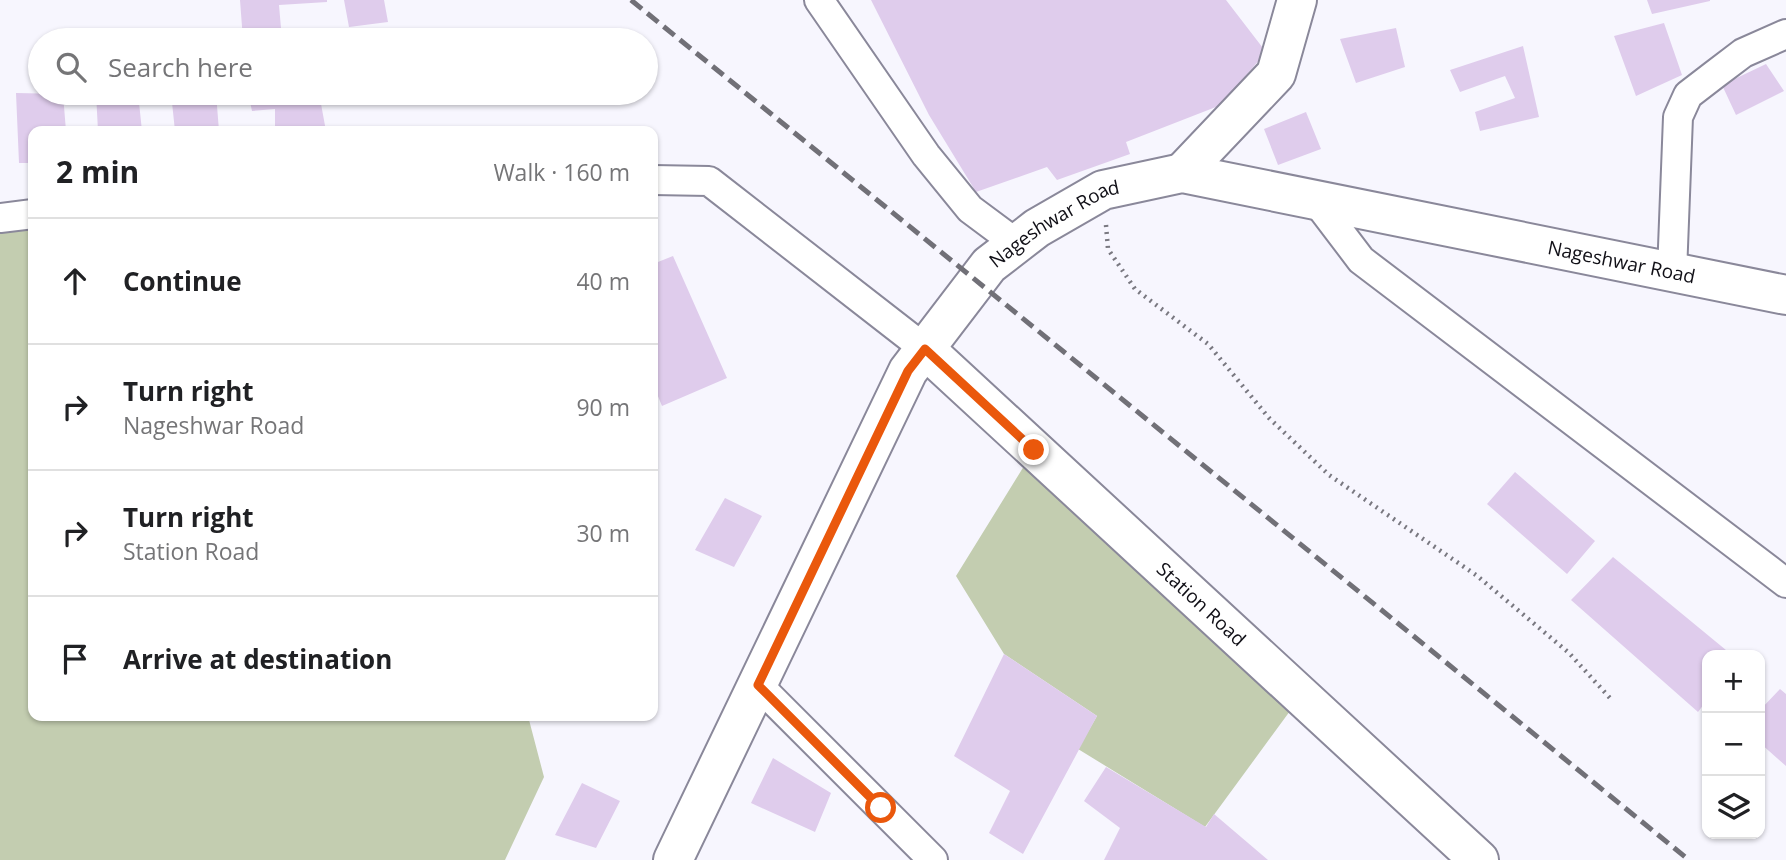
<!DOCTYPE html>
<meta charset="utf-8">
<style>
:root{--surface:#fff;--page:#f6f6f6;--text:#202124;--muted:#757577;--line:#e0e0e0}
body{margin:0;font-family:"Open Sans",sans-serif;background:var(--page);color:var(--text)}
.controls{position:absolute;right:21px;bottom:21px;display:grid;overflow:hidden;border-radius:14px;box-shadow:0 2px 5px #0004}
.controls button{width:63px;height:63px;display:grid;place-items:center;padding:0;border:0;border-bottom:2px solid var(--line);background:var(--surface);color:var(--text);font:35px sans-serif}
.stop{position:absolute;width:21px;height:21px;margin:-16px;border:5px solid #ea580c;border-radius:50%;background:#fff}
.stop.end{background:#ea580c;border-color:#fff;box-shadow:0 2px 7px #0008}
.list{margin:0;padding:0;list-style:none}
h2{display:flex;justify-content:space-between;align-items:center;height:91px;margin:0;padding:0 28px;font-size:30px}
h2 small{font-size:23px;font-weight:400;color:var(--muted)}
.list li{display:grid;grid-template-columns:46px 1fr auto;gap:21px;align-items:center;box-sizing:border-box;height:126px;padding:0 28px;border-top:2px solid var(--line)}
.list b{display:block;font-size:26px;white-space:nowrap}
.list p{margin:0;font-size:23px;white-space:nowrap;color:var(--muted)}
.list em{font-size:23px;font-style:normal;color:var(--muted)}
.icon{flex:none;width:38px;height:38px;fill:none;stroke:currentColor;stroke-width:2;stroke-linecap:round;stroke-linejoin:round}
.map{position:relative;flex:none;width:1786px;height:860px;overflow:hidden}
.search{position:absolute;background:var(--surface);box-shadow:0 2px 5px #0004;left:28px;top:28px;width:630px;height:77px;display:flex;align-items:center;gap:18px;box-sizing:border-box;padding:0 24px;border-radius:38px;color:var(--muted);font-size:26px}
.panel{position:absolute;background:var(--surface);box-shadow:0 2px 5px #0004;left:28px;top:126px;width:630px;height:595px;border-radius:14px}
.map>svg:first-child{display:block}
.green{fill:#c3cdb0}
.building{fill:#dfccec}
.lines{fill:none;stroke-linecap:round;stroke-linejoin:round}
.street-casing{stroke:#8a889a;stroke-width:32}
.secondary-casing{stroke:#8a889a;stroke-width:42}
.primary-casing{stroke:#8a889a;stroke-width:42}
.path{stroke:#797880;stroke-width:4.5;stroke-dasharray:2 5;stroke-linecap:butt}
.street{stroke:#fff;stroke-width:28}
.secondary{stroke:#fff;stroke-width:38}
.primary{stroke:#fff;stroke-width:38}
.rail{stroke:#717077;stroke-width:5;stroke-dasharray:14 7;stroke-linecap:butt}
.route{stroke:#ea580c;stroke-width:9}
.labels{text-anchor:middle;stroke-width:7;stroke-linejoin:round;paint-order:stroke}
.street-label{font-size:19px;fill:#100f16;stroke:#f7f6fe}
</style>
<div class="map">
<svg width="1786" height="860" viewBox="0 0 1786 860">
<rect width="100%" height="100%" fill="#f7f6fe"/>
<!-- green -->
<path class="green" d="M 33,214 L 33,716 L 528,716 L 544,777 L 505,860 L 0,860 L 0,218 Z
M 1034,450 L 1301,696 L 1205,827 L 1078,749 L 1097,716 L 1004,654 L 956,576 Z"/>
<!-- building -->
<path class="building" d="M 240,0 L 327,0 L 327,2 L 279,5 L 282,40 L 243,40 Z
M 344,0 L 384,0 L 388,22 L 349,27 Z
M 871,0 L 1226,0 L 1266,52 L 1221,105 L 1126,142 L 1130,154 L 1057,180 L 1047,167 L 976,192 L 929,115 Z
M 1647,0 L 1710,0 L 1710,1 L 1652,14 Z
M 1664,23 L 1682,75 L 1636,96 L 1614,36 Z
M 1396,28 L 1405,67 L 1356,83 L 1340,39 Z
M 1523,46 L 1539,117 L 1480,131 L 1475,112 L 1515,98 L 1505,76 L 1460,92 L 1450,70 Z
M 1766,64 L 1784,91 L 1736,115 L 1722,85 Z
M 16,93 L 63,94 L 66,131 L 33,131 L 33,163 L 19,163 Z
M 96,93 L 138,93 L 142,131 L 98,131 Z
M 171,93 L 216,93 L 219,131 L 175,131 Z
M 248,93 L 319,93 L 326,131 L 251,131 L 251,127 L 275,126 L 275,109 L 252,111 Z
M 485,93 L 531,93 L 532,98 L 485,99 Z
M 1306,112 L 1321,149 L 1278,165 L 1264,129 Z
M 673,256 L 727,378 L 662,406 L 653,384 L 653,264 Z
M 1515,472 L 1595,541 L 1567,574 L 1487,504 Z
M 725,498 L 762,516 L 734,567 L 695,550 Z
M 1613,557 L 1732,655 L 1707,655 L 1707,700 L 1698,712 L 1571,600 Z
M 1004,654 L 1097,716 L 1023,854 L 989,833 L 1010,791 L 954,756 Z
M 1780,689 L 1786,694 L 1786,766 L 1760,743 L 1760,710 Z
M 773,758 L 831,793 L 815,832 L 751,803 Z
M 1106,767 L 1206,827 L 1214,814 L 1268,860 L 1104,860 L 1120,828 L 1084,801 Z
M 582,783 L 620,801 L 596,848 L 555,835 Z"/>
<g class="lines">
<!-- street casing -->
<g class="street-casing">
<path id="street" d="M 819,0 L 926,155 L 970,209 L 1017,244
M 653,180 L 709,181 L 925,349
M 1317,202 L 1361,260 L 1786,583
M 0,218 L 33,214
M 1672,273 L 1678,117 L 1688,95 L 1714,75 L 1743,53 L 1786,34
M 758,685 L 933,860"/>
</g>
<!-- secondary casing -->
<g class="secondary-casing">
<g id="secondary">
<path d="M 1182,173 L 1276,74 L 1297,0"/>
<path id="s1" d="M 925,349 L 1479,860"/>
</g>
</g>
<!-- primary casing -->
<g class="primary-casing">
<g id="primary">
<path id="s2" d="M 673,860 L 908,371 L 989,265 L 1037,228 L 1103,190 L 1182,173 L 1786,295"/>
</g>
</g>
<!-- path -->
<path class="path" d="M 1106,225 L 1108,249 L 1135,289 L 1208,344 L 1269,418 L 1329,475 L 1476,575 L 1569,653 L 1610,698"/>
<!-- street -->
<use href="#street" class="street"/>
<!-- secondary -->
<use href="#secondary" class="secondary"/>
<!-- primary -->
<use href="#primary" class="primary"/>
<!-- rail -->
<path class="rail" d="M 631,0 L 1689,860"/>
</g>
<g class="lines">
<!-- route -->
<path class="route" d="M 881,808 L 758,685 L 908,371 L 925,349 L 1034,450"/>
</g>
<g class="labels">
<!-- street labels -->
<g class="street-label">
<text dy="7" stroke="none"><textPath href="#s2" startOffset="754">Nageshwar Road</textPath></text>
<text dy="7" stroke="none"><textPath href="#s2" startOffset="1342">Nageshwar Road</textPath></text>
<text dy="7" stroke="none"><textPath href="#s1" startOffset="376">Station Road</textPath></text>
</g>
</g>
</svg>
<div class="controls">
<button>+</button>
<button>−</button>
<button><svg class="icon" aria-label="layers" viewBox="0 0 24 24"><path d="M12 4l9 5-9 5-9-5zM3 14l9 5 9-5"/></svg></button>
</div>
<div class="stop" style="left:881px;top:808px"></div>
<div class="stop end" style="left:1034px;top:450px"></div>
<div class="search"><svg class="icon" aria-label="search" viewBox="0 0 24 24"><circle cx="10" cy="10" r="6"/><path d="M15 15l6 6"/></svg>Search here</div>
<section class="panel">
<h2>2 min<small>Walk · 160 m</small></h2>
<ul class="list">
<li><svg class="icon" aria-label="ahead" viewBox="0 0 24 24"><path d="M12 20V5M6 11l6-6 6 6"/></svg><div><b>Continue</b></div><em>40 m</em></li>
<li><svg class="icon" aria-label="right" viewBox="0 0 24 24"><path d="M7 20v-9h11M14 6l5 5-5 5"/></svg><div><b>Turn right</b><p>Nageshwar Road</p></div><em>90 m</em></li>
<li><svg class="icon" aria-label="right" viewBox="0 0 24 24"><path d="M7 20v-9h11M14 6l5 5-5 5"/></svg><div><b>Turn right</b><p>Station Road</p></div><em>30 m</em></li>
<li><svg class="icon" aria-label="arrive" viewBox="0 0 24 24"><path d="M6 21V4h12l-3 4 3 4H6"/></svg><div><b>Arrive at destination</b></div></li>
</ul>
</section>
</div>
